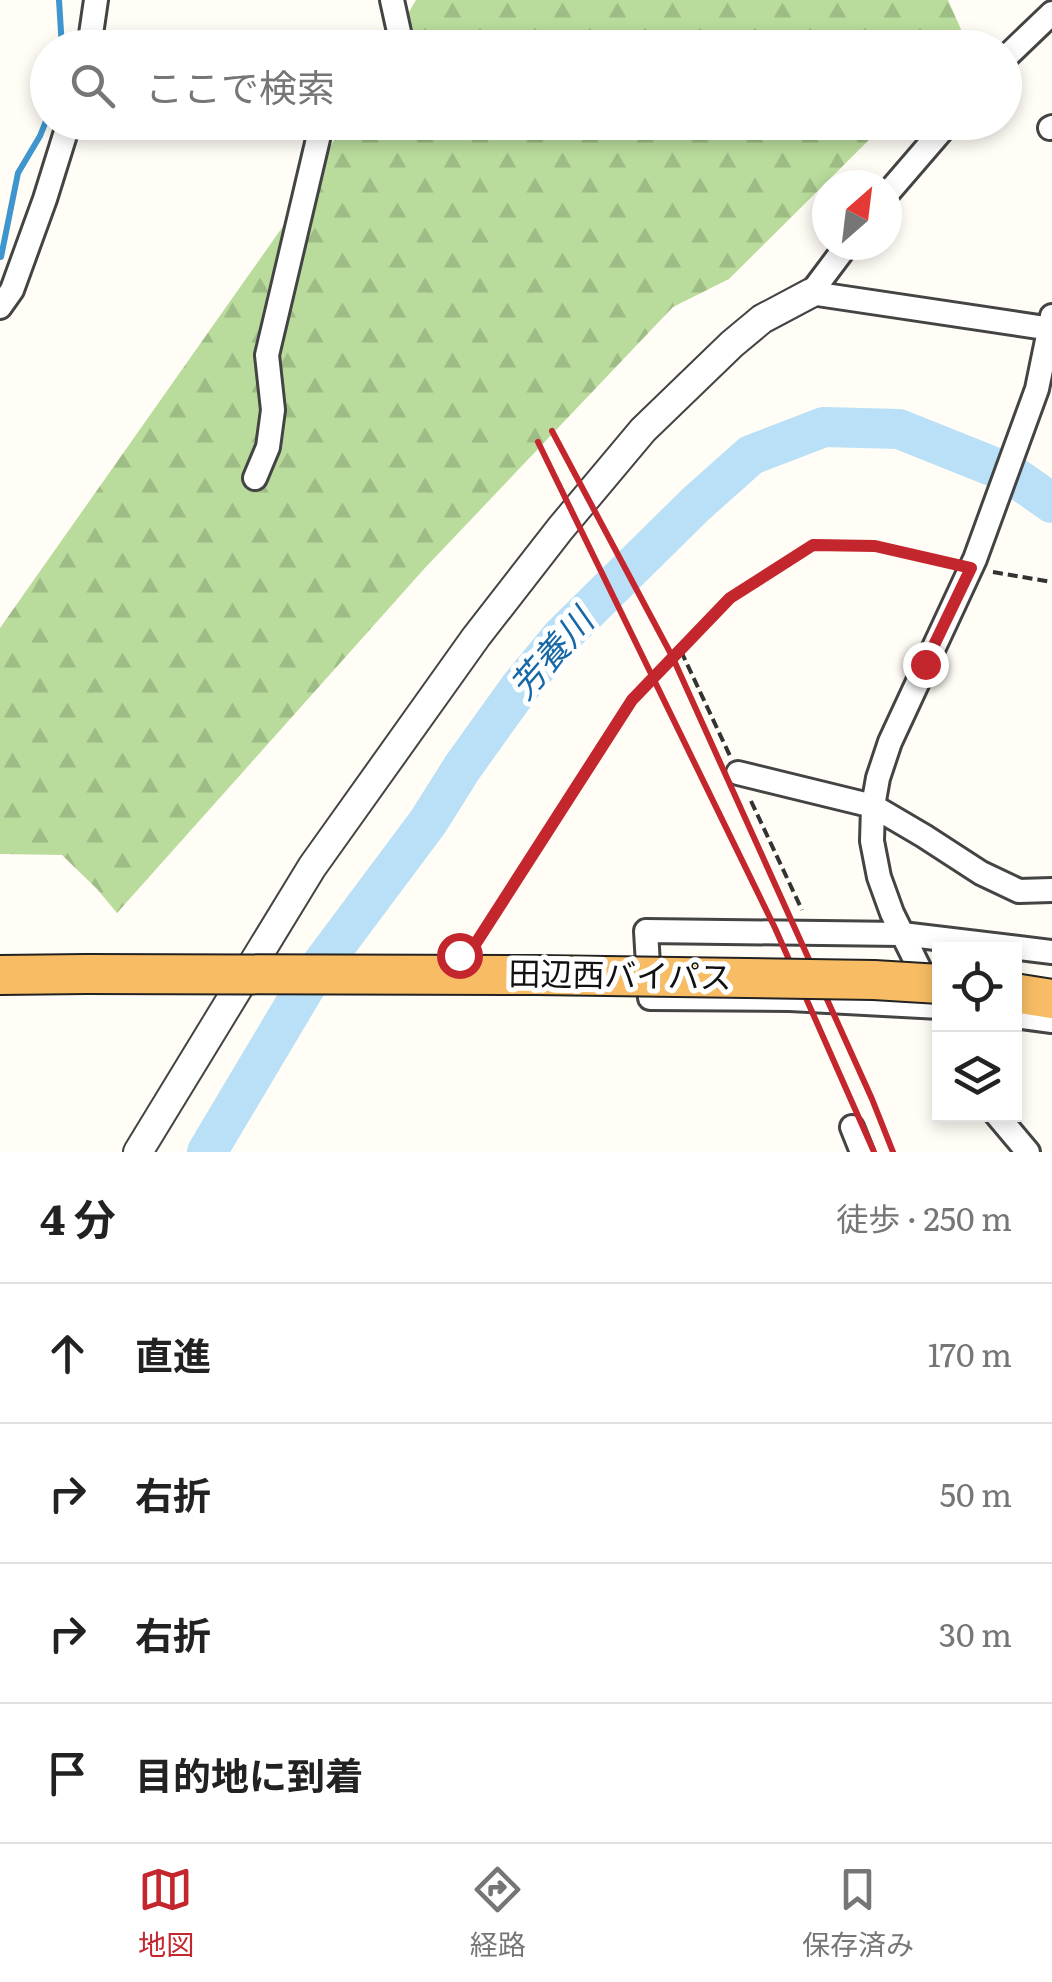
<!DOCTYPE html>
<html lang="ja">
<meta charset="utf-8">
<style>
:root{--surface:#fff;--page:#f2f2f2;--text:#222;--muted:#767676;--line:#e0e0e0;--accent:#c4262e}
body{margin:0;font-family:Literata,"Noto Sans JP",serif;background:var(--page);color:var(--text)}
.controls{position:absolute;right:30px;bottom:30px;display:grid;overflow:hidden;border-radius:0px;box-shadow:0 5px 15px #0003}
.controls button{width:90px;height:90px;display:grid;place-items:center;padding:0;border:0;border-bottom:2px solid var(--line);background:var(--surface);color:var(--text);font:50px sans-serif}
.compass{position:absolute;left:812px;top:170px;width:90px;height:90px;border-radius:50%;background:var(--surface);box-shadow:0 5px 15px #0003;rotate:28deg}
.stop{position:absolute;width:30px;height:30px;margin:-22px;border:8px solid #c4262e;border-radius:50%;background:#fff}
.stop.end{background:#c4262e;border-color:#fff;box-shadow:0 2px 10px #0008}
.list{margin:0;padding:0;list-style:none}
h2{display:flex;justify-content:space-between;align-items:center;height:130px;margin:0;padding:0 40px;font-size:42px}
h2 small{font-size:32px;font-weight:400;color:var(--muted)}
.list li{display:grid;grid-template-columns:65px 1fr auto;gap:30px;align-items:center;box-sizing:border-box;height:140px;padding:0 40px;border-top:2px solid var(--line)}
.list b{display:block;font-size:38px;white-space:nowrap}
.list em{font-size:32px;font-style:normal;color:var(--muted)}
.icon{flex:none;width:55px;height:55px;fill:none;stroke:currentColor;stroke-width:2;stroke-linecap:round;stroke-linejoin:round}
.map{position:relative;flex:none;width:1052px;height:1152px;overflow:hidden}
.search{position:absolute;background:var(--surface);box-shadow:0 5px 15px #0003;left:30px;right:30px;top:30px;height:110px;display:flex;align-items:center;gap:25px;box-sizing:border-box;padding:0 35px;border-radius:55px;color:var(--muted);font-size:38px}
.sheet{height:690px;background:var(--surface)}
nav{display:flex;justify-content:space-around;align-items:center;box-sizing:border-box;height:140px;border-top:2px solid var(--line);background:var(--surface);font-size:28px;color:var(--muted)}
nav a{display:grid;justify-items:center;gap:5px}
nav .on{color:var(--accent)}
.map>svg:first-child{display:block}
.forest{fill:url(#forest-firs)}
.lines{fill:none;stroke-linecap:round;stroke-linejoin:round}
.stream{stroke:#3f96cf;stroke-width:6}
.river{stroke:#b9e0f7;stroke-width:40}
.minor-casing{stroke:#444;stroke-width:28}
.tertiary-casing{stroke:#444;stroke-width:32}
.trunk-casing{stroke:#222;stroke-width:42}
.path{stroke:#333;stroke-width:4;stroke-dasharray:10 5;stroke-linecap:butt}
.minor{stroke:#fff;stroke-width:22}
.tertiary{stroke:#fff;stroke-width:28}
.trunk{stroke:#f7bc64;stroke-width:38}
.rail{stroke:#c4262e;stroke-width:6}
.trunk-bridge-casing{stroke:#222;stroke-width:42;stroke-linecap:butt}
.trunk-bridge{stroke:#f7bc64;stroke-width:38}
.route{stroke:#c4262e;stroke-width:12}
.labels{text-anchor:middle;stroke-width:10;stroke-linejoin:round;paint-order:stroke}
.street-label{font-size:32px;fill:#111;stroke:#fff}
.water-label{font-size:35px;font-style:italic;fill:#1768a6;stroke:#fff}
</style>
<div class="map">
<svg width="1052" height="1152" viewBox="0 0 1052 1152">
<defs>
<pattern id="forest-firs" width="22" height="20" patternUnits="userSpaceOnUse" patternTransform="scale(2.5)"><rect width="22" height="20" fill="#b9dc9c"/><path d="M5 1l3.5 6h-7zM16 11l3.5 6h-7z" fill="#9ebc85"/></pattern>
</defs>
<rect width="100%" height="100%" fill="#fffdf5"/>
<!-- forest -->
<path class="forest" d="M 416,0 L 948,0 L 967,43 L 962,48 L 388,48 Z
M 344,123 L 886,123 L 729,279 L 673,307 L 424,569 L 117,913 L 97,889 L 62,855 L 0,854 L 0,628 L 286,222 Z"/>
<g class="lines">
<!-- stream -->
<path class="stream" d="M 59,0 L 62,48
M 1,257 L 18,173 L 40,136 L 48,116"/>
<!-- river -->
<path class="river" d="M 207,1152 L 307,984 L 428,822 L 462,768 L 520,687 L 562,636 L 696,504 L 751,455 L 824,427 L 899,429 L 1009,473 L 1052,503"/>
<!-- minor casing -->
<g class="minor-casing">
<path id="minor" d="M 392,0 L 401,41 L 394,48
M 89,48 L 96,0
M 1004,59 L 1052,13
M 1050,128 L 1052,127
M 887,194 L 949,122
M 847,245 L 811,293 L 1052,329
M 0,307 L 12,290 L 45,199 L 69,122
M 255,478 L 268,447 L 273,410 L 267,355 L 322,122
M 738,773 L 873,806 L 924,836 L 981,873 L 1019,891 L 1052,890
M 931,992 L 892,913 L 879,877 L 872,841 L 873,806 L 878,778 L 890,742 L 975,559 L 1037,389 L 1052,316
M 940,1007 L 790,999 L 650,998 L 646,931 L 902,934 L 1052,952
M 1014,1016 L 1052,1021
M 996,1114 L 1028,1152
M 852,1127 L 862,1152"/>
</g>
<!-- tertiary casing -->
<g class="tertiary-casing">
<path id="tertiary" d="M 138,1152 L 312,867 L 476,637 L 560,529 L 643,430 L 732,344 L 762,319 L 811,293"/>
</g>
<!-- trunk casing -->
<g class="trunk-casing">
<path id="trunk" d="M 0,975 L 86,974
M 1014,993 L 1052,999"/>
</g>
<!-- path -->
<path class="path" d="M 993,572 L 1052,582
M 681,651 L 730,756
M 751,801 L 802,910
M 473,945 L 632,701 L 730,598 L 813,545 L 875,546 L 949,563"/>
<!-- minor -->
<use href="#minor" class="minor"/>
<!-- tertiary -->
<use href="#tertiary" class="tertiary"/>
<!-- trunk -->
<use href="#trunk" class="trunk"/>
<!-- rail -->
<path class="rail" d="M 552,431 L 672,656 L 872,1099 L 893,1152
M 538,442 L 775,928 L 874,1152"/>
<!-- trunk-bridge casing -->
<g class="trunk-bridge-casing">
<path id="trunk-bridge" d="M 86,974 L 536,975 L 874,980 L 940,984"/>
</g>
<!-- trunk-bridge -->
<use href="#trunk-bridge" class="trunk-bridge"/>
</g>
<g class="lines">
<!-- route -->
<path class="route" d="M 459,955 L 476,943 L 632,700 L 730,598 L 813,545 L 875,546 L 971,568 L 925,664"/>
</g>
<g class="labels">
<!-- street labels -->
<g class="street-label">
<text transform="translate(620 976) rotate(1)" y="11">田辺西バイパス</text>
</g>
<!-- water labels -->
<g class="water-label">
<text transform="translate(552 654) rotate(-49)" y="12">芳養川</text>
</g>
</g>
</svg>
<div class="controls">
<button><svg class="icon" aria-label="locate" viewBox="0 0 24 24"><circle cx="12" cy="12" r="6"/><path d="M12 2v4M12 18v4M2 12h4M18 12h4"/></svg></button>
<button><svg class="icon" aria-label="layers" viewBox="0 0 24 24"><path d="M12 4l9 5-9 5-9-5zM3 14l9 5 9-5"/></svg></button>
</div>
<svg class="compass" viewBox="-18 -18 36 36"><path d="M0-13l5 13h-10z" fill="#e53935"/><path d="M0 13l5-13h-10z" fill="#767676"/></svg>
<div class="stop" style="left:459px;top:955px"></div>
<div class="stop end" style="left:925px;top:664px"></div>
<div class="search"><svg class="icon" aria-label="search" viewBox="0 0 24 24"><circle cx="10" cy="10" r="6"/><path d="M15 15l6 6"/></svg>ここで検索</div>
</div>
<section class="sheet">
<h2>4 分<small>徒歩 · 250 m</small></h2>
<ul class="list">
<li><svg class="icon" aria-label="ahead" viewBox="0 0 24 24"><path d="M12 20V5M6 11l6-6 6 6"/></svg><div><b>直進</b></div><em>170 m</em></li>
<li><svg class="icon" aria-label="right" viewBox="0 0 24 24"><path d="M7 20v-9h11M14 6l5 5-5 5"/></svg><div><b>右折</b></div><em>50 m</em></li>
<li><svg class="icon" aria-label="right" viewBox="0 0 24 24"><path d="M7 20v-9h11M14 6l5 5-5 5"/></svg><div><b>右折</b></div><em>30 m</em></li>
<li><svg class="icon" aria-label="arrive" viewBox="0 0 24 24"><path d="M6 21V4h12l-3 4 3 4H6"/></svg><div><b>目的地に到着</b></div></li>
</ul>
</section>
<nav>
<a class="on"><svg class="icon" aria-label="map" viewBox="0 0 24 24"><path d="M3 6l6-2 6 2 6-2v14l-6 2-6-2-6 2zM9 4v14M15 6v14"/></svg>地図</a>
<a><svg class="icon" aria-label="directions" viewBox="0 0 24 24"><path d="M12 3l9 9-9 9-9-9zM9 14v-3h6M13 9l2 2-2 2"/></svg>経路</a>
<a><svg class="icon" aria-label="saved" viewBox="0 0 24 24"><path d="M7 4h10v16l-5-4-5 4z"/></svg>保存済み</a>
</nav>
